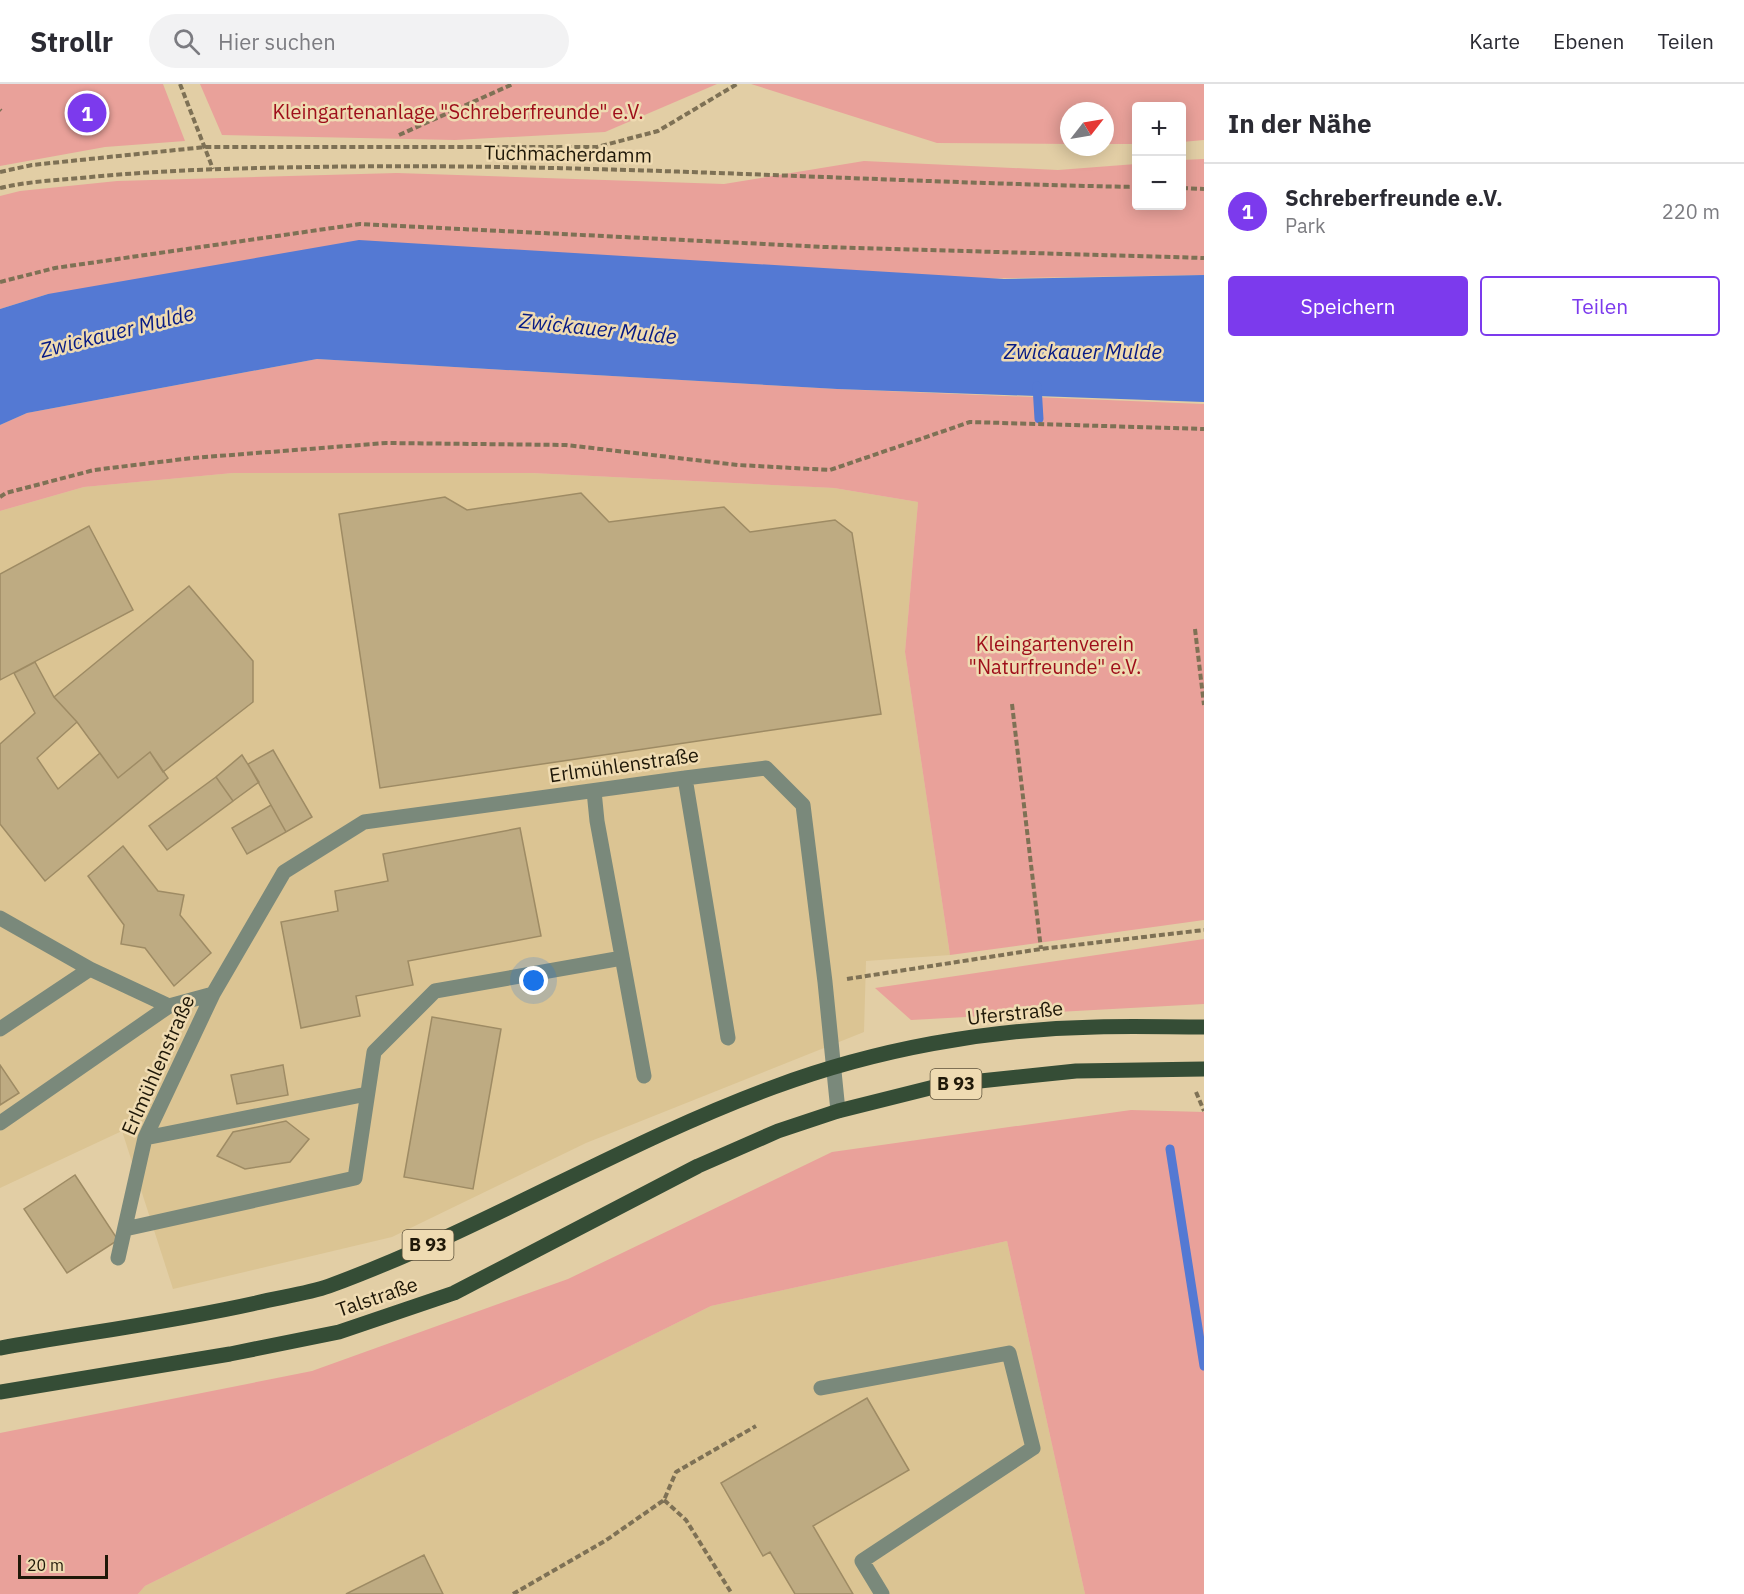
<!DOCTYPE html>
<html lang="de">
<meta charset="utf-8">
<style>
:root{--surface:#fff;--page:#f2f2f3;--text:#2b2b33;--muted:#7c7c81;--line:#e1e1e2;--accent:#7c3aed}
body{margin:0;font-family:"IBM Plex Sans",sans-serif;background:var(--page);color:var(--text)}
.controls{position:absolute;right:18px;top:18px;display:grid;overflow:hidden;border-radius:6px;box-shadow:0 3px 15px #0003}
.controls button{width:54px;height:54px;display:grid;place-items:center;padding:0;border:0;border-bottom:2px solid var(--line);background:var(--surface);color:var(--text);font:30px sans-serif}
.compass{position:absolute;left:1060px;top:18px;width:54px;height:54px;border-radius:50%;background:var(--surface);box-shadow:0 3px 15px #0003;rotate:59deg}
.scale{position:absolute;left:18px;bottom:15px;width:90px;box-sizing:border-box;padding-left:6px;border:3px solid #1f1808;border-top:0;font-size:16px;line-height:21px;white-space:nowrap;color:#1f1808;-webkit-text-stroke:4px #efdbb2;paint-order:stroke}
.you{position:absolute;left:534px;top:897px;width:21px;height:21px;margin:-15px;border:4px solid #fff;border-radius:50%;background:#1a73e8;box-shadow:0 0 0 9px #1a73e833}
.badge{display:grid;place-items:center;width:39px;height:39px;border-radius:50%;background:var(--accent);color:#fff;font-size:20px;font-weight:700}
.pin{position:absolute;translate:-50% -50%;border:3px solid #fff;box-shadow:0 2px 6px #0006}
.list{margin:0;padding:0;list-style:none}
h2{display:flex;justify-content:space-between;align-items:center;height:78px;margin:0;padding:0 24px;font-size:26px}
h2 small{font-size:20px;font-weight:400;color:var(--muted)}
.list li{display:grid;grid-template-columns:39px 1fr auto;gap:18px;align-items:center;box-sizing:border-box;height:96px;padding:0 24px;border-top:2px solid var(--line)}
.list b{display:block;font-size:22px;white-space:nowrap}
.list p{margin:0;font-size:20px;white-space:nowrap;color:var(--muted)}
.list em{font-size:20px;font-style:normal;color:var(--muted)}
.actions{display:flex;gap:12px;padding:18px 24px}
.actions a{flex:1;padding:14px 0;border:2px solid var(--accent);border-radius:6px;text-align:center;font-size:21px;color:var(--accent)}
.actions .main{background:var(--accent);color:#fff}
.icon{flex:none;width:33px;height:33px;fill:none;stroke:currentColor;stroke-width:2;stroke-linecap:round;stroke-linejoin:round}
.map{position:relative;flex:none;width:1204px;height:1510px;overflow:hidden}
header{display:flex;align-items:center;gap:36px;box-sizing:border-box;height:84px;padding:0 30px;background:var(--surface);border-bottom:2px solid var(--line)}
header strong{font-size:28px}
nav{display:flex;gap:33px;margin-inline-start:auto;font-size:21px}
.search{width:420px;height:54px;background:var(--page);display:flex;align-items:center;gap:15px;box-sizing:border-box;padding:0 21px;border-radius:33px;color:var(--muted);font-size:22px}
main{display:flex}
aside{flex:1;background:var(--surface)}
.map>svg:first-child{display:block}
.built{fill:#dbc493}
.green{fill:#e9a19a}
.water{fill:#5479d3}
.lines{fill:none;stroke-linecap:round;stroke-linejoin:round}
.stream{stroke:#5479d3;stroke-width:9}
.building{fill:#beab82;stroke:#9e8b64;stroke-width:1.5}
.path{stroke:#7e7155;stroke-width:4;stroke-dasharray:6 3;stroke-linecap:butt}
.minor{stroke:#7a897b;stroke-width:15}
.major{stroke:#354d36;stroke-width:15}
.labels{text-anchor:middle;stroke-width:5;stroke-linejoin:round;paint-order:stroke}
.shield{fill:#efdbb2;stroke:#5d523b;stroke-width:1.5}
.shield-label{font-size:18px;font-weight:bold;fill:#1f1808}
.park-label{font-size:20px;fill:#9e0e1a;stroke:#efdbb2}
.street-label{font-size:20px;fill:#1f1808;stroke:#efdbb2}
.water-label{font-size:21px;font-style:italic;fill:#071b85;stroke:#efdbb2}
</style>
<header>
<strong>Strollr</strong>
<div class="search"><svg class="icon" aria-label="search" viewBox="0 0 24 24"><circle cx="10" cy="10" r="6"/><path d="M15 15l6 6"/></svg>Hier suchen</div>
<nav><a>Karte</a><a>Ebenen</a><a>Teilen</a></nav>
</header>
<main>
<div class="map">
<svg width="1204" height="1510" viewBox="0 0 1204 1510">
<rect width="100%" height="100%" fill="#e2cea5"/>
<!-- built -->
<path class="built" d="M 233,389 L 531,389 L 834,404 L 918,418 L 905,568 L 950,871 L 866,877 L 864,948 L 586,1059 L 392,1153 L 173,1205 L 122,1047 L 0,1104 L 0,427 L 84,403 Z
M 1007,1157 L 1085,1510 L 138,1510 L 145,1502 L 711,1222 Z"/>
<!-- green -->
<path class="green" d="M 0,0 L 163,0 L 185,57 L 105,63 L 0,82 Z
M 200,0 L 717,0 L 605,48 L 455,56 L 222,51 Z
M 751,0 L 1204,0 L 1204,56 L 1182,58 L 1182,22 L 1136,22 L 1136,60 L 1105,60 L 1105,27 L 1069,27 L 1069,60 L 937,59 Z
M 1204,75 L 1204,191 L 48,210 L 0,225 L 0,112 L 20,107 L 117,97 L 397,89 L 724,100 L 864,77 L 1058,86 L 1136,80 L 1136,122 L 1182,122 L 1182,76 Z
M 317,275 L 837,305 L 1204,320 L 1204,836 L 950,871 L 905,568 L 918,418 L 834,404 L 532,389 L 233,389 L 84,403 L 0,427 L 0,341 L 27,329 Z
M 1204,855 L 1204,920 L 911,936 L 875,904 Z
M 1131,1026 L 1204,1028 L 1204,1510 L 1085,1510 L 1007,1157 L 711,1222 L 145,1502 L 138,1510 L 0,1510 L 0,1349 L 312,1287 L 568,1195 L 832,1068 Z"/>
<!-- water -->
<path class="water" d="M 359,156 L 1004,195 L 1204,191 L 1204,318 L 837,305 L 317,275 L 27,329 L 0,341 L 0,225 L 48,210 Z"/>
<g class="lines">
<!-- stream -->
<path class="stream" d="M 1037,302 L 1039,335
M 1170,1065 L 1204,1282"/>
</g>
<!-- building -->
<path class="building" d="M 581,409 L 609,438 L 724,423 L 750,448 L 835,436 L 852,449 L 881,630 L 380,704 L 339,430 L 445,413 L 467,426 Z
M 89,442 L 133,526 L 0,596 L 0,490 Z
M 189,502 L 253,577 L 253,618 L 163,688 L 150,668 L 118,694 L 77,638 L 54,613 Z
M 35,578 L 54,613 L 77,638 L 37,674 L 58,705 L 100,669 L 118,694 L 150,668 L 168,694 L 45,797 L 0,740 L 0,660 L 35,629 L 14,589 Z
M 273,666 L 312,733 L 286,748 L 248,680 Z
M 242,671 L 259,698 L 233,717 L 216,693 Z
M 216,693 L 233,717 L 167,766 L 149,742 Z
M 271,721 L 286,748 L 247,770 L 232,744 Z
M 520,744 L 541,852 L 408,877 L 413,901 L 356,912 L 360,932 L 301,944 L 281,838 L 338,827 L 335,807 L 388,797 L 383,770 Z
M 123,762 L 158,807 L 184,811 L 180,831 L 211,869 L 174,902 L 145,864 L 121,860 L 124,841 L 88,792 Z
M 432,933 L 501,945 L 473,1105 L 404,1093 Z
M 0,981 L 19,1009 L 0,1021 Z
M 283,981 L 288,1011 L 237,1020 L 231,991 Z
M 286,1037 L 309,1055 L 290,1078 L 245,1085 L 217,1072 L 233,1048 Z
M 75,1091 L 118,1156 L 67,1189 L 24,1125 Z
M 867,1314 L 909,1386 L 813,1442 L 853,1510 L 795,1510 L 770,1468 L 763,1472 L 721,1399 Z
M 424,1471 L 443,1510 L 346,1510 Z"/>
<g class="lines">
<!-- path -->
<path class="path" d="M 180,0 L 213,85
M 0,26 L 1,27
M 399,51 L 513,0
M 0,88 L 32,81 L 205,63 L 597,63 L 658,47 L 737,0
M 0,104 C 30,97 60,96 91,93 C 165,86 239,84 313,83 C 588,78 862,98 1136,103
M 1182,104 L 1204,105
M 0,198 L 55,184 L 360,140 L 825,163 L 1204,174
M 0,413 L 6,409 L 94,386 L 192,374 L 386,359 L 566,361 L 738,381 L 830,386 L 970,338 L 1204,345
M 1195,545 L 1204,621
M 1012,620 L 1041,865
M 847,895 L 1041,865 L 1204,846
M 1196,1008 L 1204,1027
M 664,1416 L 686,1436 L 732,1510
M 513,1510 L 605,1457 L 664,1416 L 676,1388 L 756,1342"/>
<!-- minor -->
<path class="minor" d="M 685,694 L 728,954
M 594,707 L 597,737 L 644,992
M 0,834 L 90,885 L 169,922 L 213,910 L 284,788 L 364,738 L 685,694 L 766,684 L 803,721 L 825,898 L 838,1027
M 0,945 L 90,885
M 0,1039 L 169,922
M 145,1054 L 367,1010
M 125,1145 L 355,1094 L 374,968 L 435,907 L 622,874
M 118,1174 L 145,1054 L 213,910
M 821,1304 L 1009,1269 L 1033,1364 L 862,1477 L 882,1510"/>
<!-- major -->
<path class="major" d="M 0,1264 C 85,1249 171,1238 256,1219 C 280,1213 306,1210 329,1202 C 482,1146 622,1059 774,1003 C 876,965 988,945 1096,943 C 1132,942 1168,943 1204,943
M 0,1308 L 230,1270 L 339,1248 L 454,1209 L 698,1082 L 778,1047 L 838,1027 L 942,1001 L 1076,987 L 1204,985"/>
</g>
<g class="labels">
<!-- shield labels -->
<g class="shield">
<rect x="930.5" y="985" width="51" height="30" rx="4.5"/>
<rect x="402.5" y="1146" width="51" height="30" rx="4.5"/>
</g>
<g class="shield-label">
<text x="956" y="1006">B 93</text>
<text x="428" y="1167">B 93</text>
</g>
<!-- park labels -->
<g class="park-label">
<text x="458" y="35">Kleingartenanlage "Schreberfreunde" e.V.</text>
<text x="1055" y="567">Kleingartenverein<tspan x="1055" dy="23">"Naturfreunde" e.V.</tspan></text>
</g>
<!-- street labels -->
<g class="street-label">
<text transform="translate(568 70) rotate(1)" y="7">Tuchmacherdamm</text>
<text transform="translate(624 681) rotate(-8)" y="7">Erlmühlenstraße</text>
<text transform="translate(1015 929) rotate(-6)" y="7">Uferstraße</text>
<text transform="translate(158 981) rotate(-66)" y="7">Erlmühlenstraße</text>
<text transform="translate(377 1213) rotate(-19)" y="7">Talstraße</text>
</g>
<!-- water labels -->
<g class="water-label">
<text transform="translate(598 245) rotate(6)" y="7">Zwickauer Mulde</text>
<text transform="translate(117 248) rotate(-14)" y="7">Zwickauer Mulde</text>
<text x="1083" y="275">Zwickauer Mulde</text>
</g>
</g>
</svg>
<div class="controls">
<button>+</button>
<button>−</button>
</div>
<svg class="compass" viewBox="-18 -18 36 36"><path d="M0-13l5 13h-10z" fill="#e53935"/><path d="M0 13l5-13h-10z" fill="#7c7c81"/></svg>
<div class="scale">20 m</div>
<div class="you"></div>
<div class="pin badge" style="left:87px;top:29px">1</div>
</div>
<aside>
<h2>In der Nähe<small></small></h2>
<ul class="list">
<li><span class="badge">1</span><div><b>Schreberfreunde e.V.</b><p>Park</p></div><em>220 m</em></li>
</ul>
<div class="actions"><a class="main">Speichern</a><a>Teilen</a></div>
</aside>
</main>
